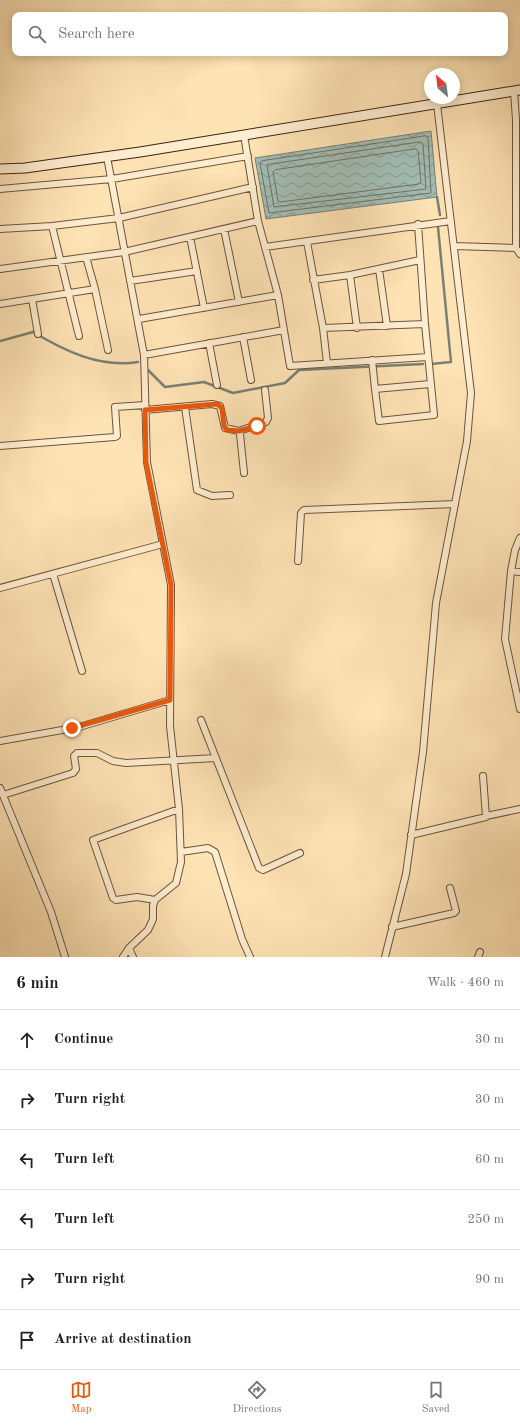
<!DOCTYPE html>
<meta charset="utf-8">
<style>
:root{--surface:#fff;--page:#f6f6f6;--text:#222;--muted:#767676;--line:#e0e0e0;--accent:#ea580c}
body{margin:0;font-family:"Old Standard TT",serif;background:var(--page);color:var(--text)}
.compass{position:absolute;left:424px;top:68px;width:36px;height:36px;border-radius:50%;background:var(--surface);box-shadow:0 2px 10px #0003;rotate:332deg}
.stop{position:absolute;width:12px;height:12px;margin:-9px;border:3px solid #ea580c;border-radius:50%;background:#fff}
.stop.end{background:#ea580c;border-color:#fff;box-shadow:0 1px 4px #0008}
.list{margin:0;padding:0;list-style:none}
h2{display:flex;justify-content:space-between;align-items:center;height:52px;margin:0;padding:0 16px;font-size:17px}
h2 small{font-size:13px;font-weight:400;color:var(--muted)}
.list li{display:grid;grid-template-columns:26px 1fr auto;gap:12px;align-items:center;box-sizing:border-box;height:60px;padding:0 16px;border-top:1px solid var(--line)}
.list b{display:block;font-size:15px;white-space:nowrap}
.list em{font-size:13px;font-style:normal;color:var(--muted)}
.icon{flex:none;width:22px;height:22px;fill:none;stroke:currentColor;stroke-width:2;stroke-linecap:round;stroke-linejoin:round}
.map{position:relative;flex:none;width:520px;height:957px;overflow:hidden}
.search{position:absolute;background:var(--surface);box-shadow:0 2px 10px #0003;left:12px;right:12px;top:12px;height:44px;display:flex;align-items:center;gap:10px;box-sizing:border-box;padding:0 14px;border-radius:8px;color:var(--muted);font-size:15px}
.sheet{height:412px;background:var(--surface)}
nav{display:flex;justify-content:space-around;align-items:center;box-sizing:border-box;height:56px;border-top:1px solid var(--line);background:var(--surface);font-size:11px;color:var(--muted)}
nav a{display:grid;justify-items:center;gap:2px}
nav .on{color:var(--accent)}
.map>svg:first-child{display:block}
.water{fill:url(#water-waves);stroke:#7a8074}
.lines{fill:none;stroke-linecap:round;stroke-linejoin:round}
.shore{stroke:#707064;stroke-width:1}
.stream{stroke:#7a8074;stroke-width:2.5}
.street-casing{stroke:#6e543c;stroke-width:8}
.secondary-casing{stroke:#3e2413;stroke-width:11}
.street{stroke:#feedcf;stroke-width:6}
.secondary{stroke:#feedcf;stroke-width:9}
.route{stroke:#ea580c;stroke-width:5}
</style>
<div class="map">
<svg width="520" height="957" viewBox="0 0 520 957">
<defs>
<pattern id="water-waves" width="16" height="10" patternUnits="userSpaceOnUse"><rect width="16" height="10" fill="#a2bdb5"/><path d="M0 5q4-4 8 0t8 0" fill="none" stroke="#859992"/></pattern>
</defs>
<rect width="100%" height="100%" fill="#fee3b5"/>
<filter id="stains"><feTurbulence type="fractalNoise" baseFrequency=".005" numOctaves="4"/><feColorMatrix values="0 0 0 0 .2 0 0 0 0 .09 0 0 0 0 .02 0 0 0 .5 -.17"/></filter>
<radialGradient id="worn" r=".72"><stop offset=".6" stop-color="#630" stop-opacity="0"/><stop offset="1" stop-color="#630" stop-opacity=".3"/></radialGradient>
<!-- water -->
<path class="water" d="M 431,131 L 437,197 L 266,219 L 255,158 Z"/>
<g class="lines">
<!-- shore -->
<path class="shore" d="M 426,136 L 428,138 L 431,193 L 269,213 L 260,163 L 262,161 Z
M 421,142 L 423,144 L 426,189 L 274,207 L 267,165 Z
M 416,149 L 418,151 L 421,182 L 419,184 L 280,202 L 278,201 L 273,172 L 275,170 Z"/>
<!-- stream -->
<path class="stream" d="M 437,197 L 440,215
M 0,341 L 33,332 C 65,351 99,368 138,362
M 431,364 L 451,362 L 438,227
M 148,370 L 165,387 L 204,382 L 233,393 L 285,383 L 299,370 L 423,364"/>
<!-- street casing -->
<g class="street-casing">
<path id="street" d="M 514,91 L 516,120 L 516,248
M 244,135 L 258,221 L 278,295 L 290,366 L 428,357
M 107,157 L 144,355 L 147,462 L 171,585 L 170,726 L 179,809 L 181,862 L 176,883 L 155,900 L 153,906 L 153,919 L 148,930 L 129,948 L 123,957
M 0,189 L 112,179 L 248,156
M 418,224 L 425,324 L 434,415 L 379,421 L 375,389 L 430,384
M 52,226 L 79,336
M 0,229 L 52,226 L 119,218 L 253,187
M 224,229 L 239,302
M 190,237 L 204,308
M 307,242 L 323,328 L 327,363
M 454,246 L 516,248 L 520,254
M 265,247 L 451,221
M 86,257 L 95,289 L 108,350
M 0,269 L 124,252 L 258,221
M 379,269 L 387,326
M 350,275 L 357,328
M 313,280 L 350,275 L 420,260
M 130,281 L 197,271
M 32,299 L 38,334
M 0,304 L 95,289
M 139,319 L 278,295
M 323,328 L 425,324
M 243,337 L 251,380
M 209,343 L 217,385
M 144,355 L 284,330
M 372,360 L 375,389
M 185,407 L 197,490 L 212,496 L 230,495
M 145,410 L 212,404 L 220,406 L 225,428 L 239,431 L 240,434 L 244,473
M 239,431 L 266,422 L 268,418 L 265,390
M 0,446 L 115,437 L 117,436 L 115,407 L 145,405
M 520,538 L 515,550 L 511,571 L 505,639 L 520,709
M 298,561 L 301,513 L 304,510 L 455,504
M 511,571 L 520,572
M 53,574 L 82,671
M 0,588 L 163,544
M 201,720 L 259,868 L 263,870 L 300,853
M 0,741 L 79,727 L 170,700
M 0,788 L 51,912 L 65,957
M 3,795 L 73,773 L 76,769 L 74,756 L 77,753 L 97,753 L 113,761 L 126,763 L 216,758
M 486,816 L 520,809
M 411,835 L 486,817 L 483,776
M 181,852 L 208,848 L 215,852 L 242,939 L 250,957
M 155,900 L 137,897 L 116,900 L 113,898 L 93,840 L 179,809
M 392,927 L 454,913 L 456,911 L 450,888
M 129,948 L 133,957
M 385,957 L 406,874 L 423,752 L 436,603 L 467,441 L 471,393 L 437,104
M 478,957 L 480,952"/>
</g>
<!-- secondary casing -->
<g class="secondary-casing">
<path id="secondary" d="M 0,169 L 25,168 L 140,152 L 520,90"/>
</g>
<!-- street -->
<use href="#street" class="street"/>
<!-- secondary -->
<use href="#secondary" class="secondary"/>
</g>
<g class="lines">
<!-- route -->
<path class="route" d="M 72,728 L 170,700 L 171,585 L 146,462 L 145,410 L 217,404 L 222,408 L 224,426 L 227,430 L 239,431 L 257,426"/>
</g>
<rect width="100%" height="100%" filter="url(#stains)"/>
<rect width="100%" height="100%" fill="url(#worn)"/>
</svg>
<svg class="compass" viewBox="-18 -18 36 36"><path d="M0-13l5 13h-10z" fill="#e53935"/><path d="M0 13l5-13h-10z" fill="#767676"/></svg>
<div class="stop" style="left:257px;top:426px"></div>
<div class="stop end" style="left:72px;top:728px"></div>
<div class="search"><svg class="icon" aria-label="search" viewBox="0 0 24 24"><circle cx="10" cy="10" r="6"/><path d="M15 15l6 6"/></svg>Search here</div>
</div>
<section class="sheet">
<h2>6 min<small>Walk · 460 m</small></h2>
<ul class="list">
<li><svg class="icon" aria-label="ahead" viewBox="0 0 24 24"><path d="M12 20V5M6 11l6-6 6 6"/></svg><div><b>Continue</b></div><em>30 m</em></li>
<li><svg class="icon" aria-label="right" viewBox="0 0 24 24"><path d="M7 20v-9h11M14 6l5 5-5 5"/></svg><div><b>Turn right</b></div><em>30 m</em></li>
<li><svg class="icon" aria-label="left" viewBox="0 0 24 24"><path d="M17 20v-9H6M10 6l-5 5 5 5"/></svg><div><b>Turn left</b></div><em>60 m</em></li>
<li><svg class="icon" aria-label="left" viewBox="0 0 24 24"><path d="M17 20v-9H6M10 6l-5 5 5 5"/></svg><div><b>Turn left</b></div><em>250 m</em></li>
<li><svg class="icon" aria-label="right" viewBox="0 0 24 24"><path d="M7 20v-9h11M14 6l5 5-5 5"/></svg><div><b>Turn right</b></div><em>90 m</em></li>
<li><svg class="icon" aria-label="arrive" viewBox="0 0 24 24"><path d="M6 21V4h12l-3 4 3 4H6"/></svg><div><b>Arrive at destination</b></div></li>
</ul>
</section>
<nav>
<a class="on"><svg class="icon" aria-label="map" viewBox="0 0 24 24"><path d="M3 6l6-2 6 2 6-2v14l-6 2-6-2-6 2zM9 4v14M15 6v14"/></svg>Map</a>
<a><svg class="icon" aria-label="directions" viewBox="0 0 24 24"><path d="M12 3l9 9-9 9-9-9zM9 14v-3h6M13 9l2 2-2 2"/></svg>Directions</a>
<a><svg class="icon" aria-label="saved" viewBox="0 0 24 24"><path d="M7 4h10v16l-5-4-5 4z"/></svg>Saved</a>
</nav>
